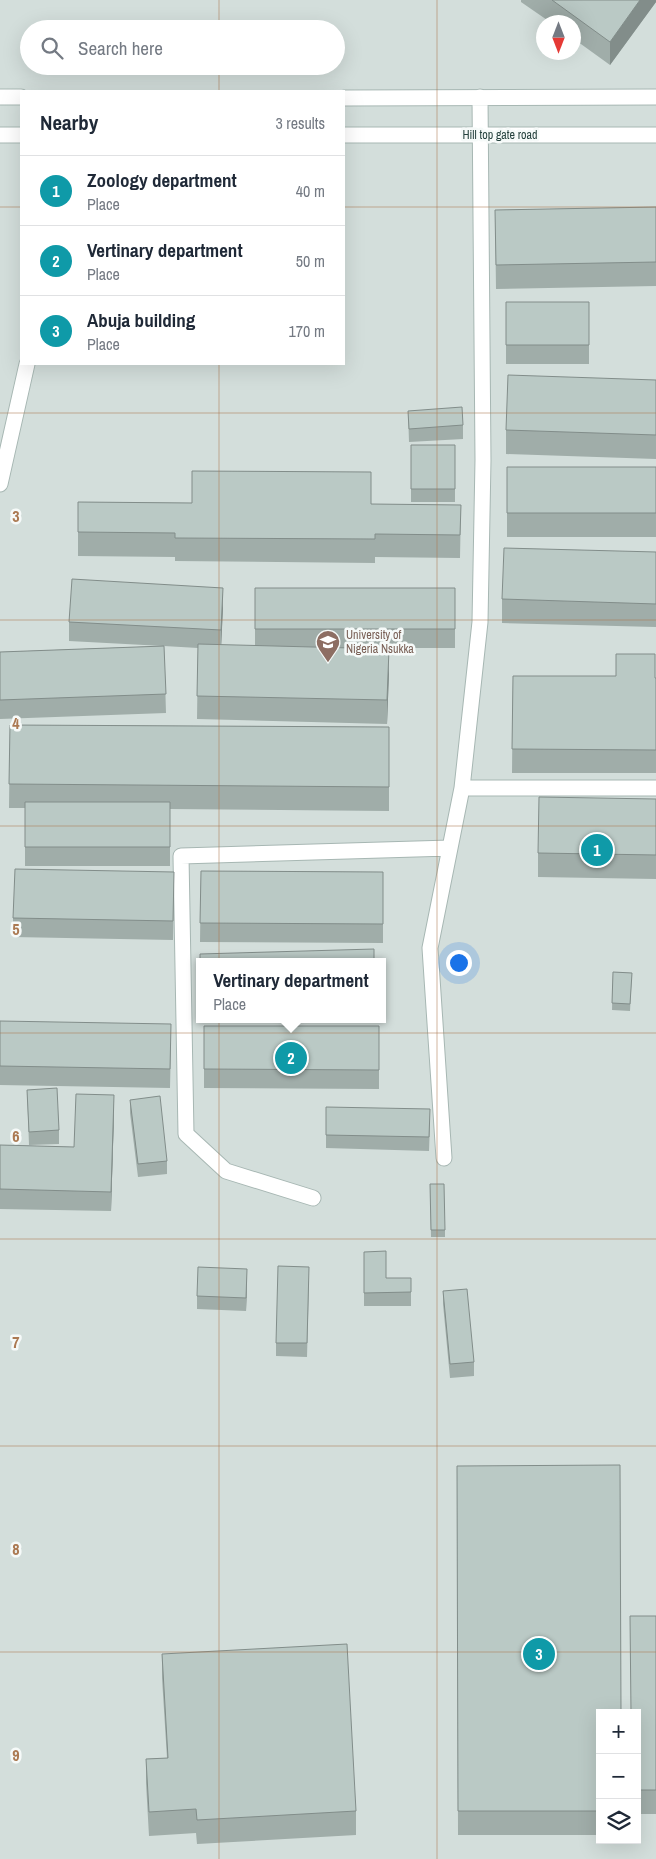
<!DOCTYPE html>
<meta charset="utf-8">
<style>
:root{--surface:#fff;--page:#f2f2f3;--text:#1f2937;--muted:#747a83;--line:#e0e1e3;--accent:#d93025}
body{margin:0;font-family:"Archivo Narrow",sans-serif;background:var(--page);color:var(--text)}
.controls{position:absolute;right:15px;bottom:15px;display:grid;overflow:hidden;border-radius:0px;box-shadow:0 5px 20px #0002}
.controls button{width:45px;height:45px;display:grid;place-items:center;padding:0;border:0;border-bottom:1px solid var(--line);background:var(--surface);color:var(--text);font:25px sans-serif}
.compass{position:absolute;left:536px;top:15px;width:45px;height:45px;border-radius:50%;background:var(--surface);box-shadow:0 5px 20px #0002;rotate:180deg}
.you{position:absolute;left:458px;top:962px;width:18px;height:18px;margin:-12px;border:4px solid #fff;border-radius:50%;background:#1a73e8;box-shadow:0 0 0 8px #1a73e833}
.badge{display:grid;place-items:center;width:32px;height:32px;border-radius:50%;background:var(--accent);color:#fff;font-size:16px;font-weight:700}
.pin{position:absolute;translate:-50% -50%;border:2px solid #fff;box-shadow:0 1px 5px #0006}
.popup{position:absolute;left:196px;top:958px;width:190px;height:65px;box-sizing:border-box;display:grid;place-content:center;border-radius:0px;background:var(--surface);filter:drop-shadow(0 1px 4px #0005);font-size:16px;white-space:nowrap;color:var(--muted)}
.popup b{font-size:19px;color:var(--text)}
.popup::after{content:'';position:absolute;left:50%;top:100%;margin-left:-10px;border:10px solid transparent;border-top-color:var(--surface)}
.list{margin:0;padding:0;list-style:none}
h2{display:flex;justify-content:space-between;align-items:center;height:65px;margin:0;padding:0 20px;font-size:21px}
h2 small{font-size:16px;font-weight:400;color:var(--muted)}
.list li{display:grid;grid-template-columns:32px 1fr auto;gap:15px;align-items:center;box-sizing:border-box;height:70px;padding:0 20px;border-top:1px solid var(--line)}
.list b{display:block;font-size:19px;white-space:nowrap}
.list p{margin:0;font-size:16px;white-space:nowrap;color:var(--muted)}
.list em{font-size:16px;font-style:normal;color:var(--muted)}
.icon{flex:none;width:28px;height:28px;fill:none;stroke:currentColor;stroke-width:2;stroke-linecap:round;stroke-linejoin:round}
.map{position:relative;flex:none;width:656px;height:1859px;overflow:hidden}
.search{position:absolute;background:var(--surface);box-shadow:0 5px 20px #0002;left:20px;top:20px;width:325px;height:55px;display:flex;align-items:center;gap:12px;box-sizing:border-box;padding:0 18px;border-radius:28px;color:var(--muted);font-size:19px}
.panel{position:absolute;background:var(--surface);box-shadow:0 5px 20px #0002;left:20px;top:90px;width:325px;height:275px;border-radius:0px}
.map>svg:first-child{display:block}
.built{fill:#d3dedb;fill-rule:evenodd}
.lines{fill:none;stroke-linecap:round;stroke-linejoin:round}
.minor-casing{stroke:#a7b7b3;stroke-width:17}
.minor{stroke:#fff;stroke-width:15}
.wall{fill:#a0ada9}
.shaded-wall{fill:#828d8a}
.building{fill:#bac9c5;stroke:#828d8a}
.grid{fill:none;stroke:#ab7952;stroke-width:1;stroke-opacity:0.55}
.labels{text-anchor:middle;stroke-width:5;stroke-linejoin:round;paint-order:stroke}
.street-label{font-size:12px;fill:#24413d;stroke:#f6faf9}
.education-label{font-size:12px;fill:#785e54;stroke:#f6faf9;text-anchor:start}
.grid-label{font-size:16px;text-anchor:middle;font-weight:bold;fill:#ab7952;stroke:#f6faf9;stroke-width:5;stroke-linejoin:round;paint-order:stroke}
</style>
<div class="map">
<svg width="656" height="1859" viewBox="0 0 656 1859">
<rect width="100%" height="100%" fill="#e5eeeb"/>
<!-- built -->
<path class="built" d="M 0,0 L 656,0 L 656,1859 L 0,1859 ZM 544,22 L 574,22 L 574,52 L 544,52 ZM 29,29 L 336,29 L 336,66 L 29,66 ZM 21,91 L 344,91 L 344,364 L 21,364 ZM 200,962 L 382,962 L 382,1019 L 200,1019 ZM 600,1713 L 637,1713 L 637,1840 L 600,1840 Z"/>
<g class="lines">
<!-- minor casing -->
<g class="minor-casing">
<path id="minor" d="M 0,97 L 21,97
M 344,98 L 656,97
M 0,135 L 21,135
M 344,135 L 656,135
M 0,484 L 27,364
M 462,788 L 656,788
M 444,1158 L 430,948 L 462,788 L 480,622 L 483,460 L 480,97
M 313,1198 L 226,1171 L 186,1134 L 181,856 L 450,848"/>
</g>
<!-- minor -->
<use href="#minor" class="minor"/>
</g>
<!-- wall -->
<path class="wall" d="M 521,0 L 656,0 L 656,2 L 610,65 L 574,39 L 574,22 L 550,22 L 521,2 Z
M 656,207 L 656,286 L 496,289 L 495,210 Z
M 506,302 L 589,302 L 589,364 L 506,364 Z
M 656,380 L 656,459 L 506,454 L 506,430 Z
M 408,411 L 463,425 L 463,439 L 409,442 Z
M 411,445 L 455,445 L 455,502 L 411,502 Z
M 507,467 L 656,467 L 656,537 L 507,537 Z
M 78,502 L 461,505 L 460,558 L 375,557 L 375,563 L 175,561 L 175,557 L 78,556 Z
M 656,552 L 656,627 L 502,623 L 502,599 Z
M 255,588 L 455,588 L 455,648 L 347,648 L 389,673 L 387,724 L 197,719 L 198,648 L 164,646 L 166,713 L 0,719 L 0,652 L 163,646 L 69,641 L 69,622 L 223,607 L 221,645 L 255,646 Z
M 513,676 L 656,678 L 656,773 L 512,773 Z
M 10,725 L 389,727 L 389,811 L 170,809 L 170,866 L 25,866 L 25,808 L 9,808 Z
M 656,799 L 656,879 L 538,877 L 538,853 Z
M 201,871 L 383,872 L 383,943 L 200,942 Z
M 174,891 L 173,940 L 13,937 L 13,918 Z
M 613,972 L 632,973 L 630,1011 L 612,1010 Z
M 202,1019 L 235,1019 L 202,1020 Z
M 0,1021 L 171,1043 L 170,1088 L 0,1085 Z
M 204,1026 L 379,1026 L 379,1089 L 204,1088 Z
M 27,1090 L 59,1130 L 59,1144 L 29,1145 Z
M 130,1100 L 167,1161 L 167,1174 L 138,1177 L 130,1113 Z
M 326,1107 L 430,1123 L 429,1151 L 326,1148 Z
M 114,1114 L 111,1211 L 0,1209 L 0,1145 L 74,1147 Z
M 430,1184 L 445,1230 L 445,1237 L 431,1237 Z
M 364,1252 L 386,1278 L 411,1278 L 411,1306 L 364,1306 Z
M 309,1281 L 307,1357 L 276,1356 L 276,1343 Z
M 247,1283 L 246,1311 L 197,1309 L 197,1296 Z
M 443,1291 L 474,1362 L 474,1376 L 450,1378 L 443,1304 Z
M 457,1466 L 600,1713 L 600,1835 L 458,1835 Z
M 656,1616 L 656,1814 L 637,1814 L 637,1713 Z
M 162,1654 L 356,1811 L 356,1835 L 197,1844 L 196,1833 L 149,1836 L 146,1783 L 146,1759 L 167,1758 L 162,1678 Z"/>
<!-- shaded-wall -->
<path class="shaded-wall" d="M 640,0 L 656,0 L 656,2 L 610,65 L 610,42 Z
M 223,588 L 223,607 L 221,650 L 221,630 Z
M 389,649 L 389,673 L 387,724 L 387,700 Z
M 114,1095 L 114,1114 L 111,1211 L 111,1192 Z
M 247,1269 L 247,1283 L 246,1311 L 246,1298 Z"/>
<!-- building -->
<path class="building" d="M 552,0 L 640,0 L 610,42 Z
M 656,207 L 656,262 L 496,265 L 495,210 Z
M 506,302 L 589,302 L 589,345 L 506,345 Z
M 508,375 L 656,380 L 656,435 L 506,430 Z
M 462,407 L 463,425 L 409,429 L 408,411 Z
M 411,445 L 455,445 L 455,489 L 411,489 Z
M 507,467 L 656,467 L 656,513 L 507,513 Z
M 192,471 L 371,472 L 371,504 L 461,505 L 460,535 L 375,534 L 375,539 L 175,538 L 175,533 L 78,532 L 78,502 L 192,503 Z
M 504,548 L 656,552 L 656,604 L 502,599 Z
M 72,579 L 223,588 L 221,630 L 69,622 Z
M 255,588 L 455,588 L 455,629 L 255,629 Z
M 198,644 L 389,649 L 387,700 L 197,696 Z
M 164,646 L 166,694 L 0,700 L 0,652 Z
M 616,654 L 655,654 L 655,678 L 656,678 L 656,750 L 512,749 L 513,676 L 616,676 Z
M 10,725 L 389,727 L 389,787 L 9,784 Z
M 539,797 L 656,799 L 656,855 L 538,853 Z
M 25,802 L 170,802 L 170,847 L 25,847 Z
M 15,869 L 174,872 L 173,921 L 13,918 Z
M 201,871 L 383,872 L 383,924 L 200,923 Z
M 374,949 L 374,962 L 200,962 L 200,954 Z
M 613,972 L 632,973 L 630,1004 L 612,1003 Z
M 0,1021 L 171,1024 L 170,1069 L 0,1066 Z
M 204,1026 L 379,1026 L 379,1070 L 204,1069 Z
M 57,1088 L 59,1130 L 29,1132 L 27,1090 Z
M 76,1094 L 114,1095 L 111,1192 L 0,1189 L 0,1145 L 74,1147 Z
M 160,1096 L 167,1161 L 138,1164 L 130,1100 Z
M 326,1107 L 430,1109 L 429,1137 L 326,1135 Z
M 430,1184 L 444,1184 L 445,1230 L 431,1230 Z
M 386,1251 L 386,1278 L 411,1278 L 411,1292 L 364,1293 L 364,1252 Z
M 278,1266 L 309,1267 L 307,1343 L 276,1343 Z
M 198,1267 L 247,1269 L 246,1298 L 197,1296 Z
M 467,1289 L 474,1362 L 450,1364 L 443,1291 Z
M 620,1465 L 621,1713 L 600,1713 L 600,1811 L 458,1811 L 457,1466 Z
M 630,1616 L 656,1616 L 656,1790 L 637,1790 L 637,1713 L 631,1713 Z
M 347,1644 L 356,1811 L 197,1820 L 196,1809 L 149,1812 L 146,1759 L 168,1758 L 162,1654 Z"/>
<!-- grid -->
<path class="grid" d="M 219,0 L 219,29M 437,0 L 437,1859M 219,66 L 219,91M 0,207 L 21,207M 344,207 L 656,207M 219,364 L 219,1859M 0,413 L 656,413M 0,620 L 656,620M 0,826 L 656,826M 0,1033 L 656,1033M 0,1239 L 656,1239M 0,1446 L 656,1446M 0,1652 L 656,1652"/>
<!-- icons -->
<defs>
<g id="university-pin" transform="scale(1.25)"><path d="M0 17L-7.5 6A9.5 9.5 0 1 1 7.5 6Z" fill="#8d6e63" stroke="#f6faf9"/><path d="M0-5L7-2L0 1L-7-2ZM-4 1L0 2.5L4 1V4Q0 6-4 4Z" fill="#fff"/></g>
</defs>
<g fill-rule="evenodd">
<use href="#university-pin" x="328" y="642"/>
</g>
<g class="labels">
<!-- street labels -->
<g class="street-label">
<text x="500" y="139">Hill top gate road</text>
</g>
<!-- education labels -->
<g class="education-label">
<text x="346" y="639">University of<tspan x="346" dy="14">Nigeria Nsukka</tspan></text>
</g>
</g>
<g class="grid-label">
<text x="16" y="522">3</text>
<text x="16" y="729">4</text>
<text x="16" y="935">5</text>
<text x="16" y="1142">6</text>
<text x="16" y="1348">7</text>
<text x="16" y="1555">8</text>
<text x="16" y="1761">9</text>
</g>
</svg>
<div class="controls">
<button>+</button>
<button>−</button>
<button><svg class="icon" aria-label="layers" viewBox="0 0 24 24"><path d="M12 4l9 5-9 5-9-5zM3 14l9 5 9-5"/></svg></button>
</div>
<svg class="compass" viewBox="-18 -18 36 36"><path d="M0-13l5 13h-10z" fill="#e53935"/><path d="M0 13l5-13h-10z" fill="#747a83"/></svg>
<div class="you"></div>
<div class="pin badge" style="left:597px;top:850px;background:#0f9aa8">1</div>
<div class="pin badge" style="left:291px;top:1058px;background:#0f9aa8">2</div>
<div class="popup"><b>Vertinary department</b>Place</div>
<div class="pin badge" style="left:539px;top:1654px;background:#0f9aa8">3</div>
<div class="search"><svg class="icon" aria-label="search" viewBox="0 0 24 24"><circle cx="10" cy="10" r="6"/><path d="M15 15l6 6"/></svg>Search here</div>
<section class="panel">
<h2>Nearby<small>3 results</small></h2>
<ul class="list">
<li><span class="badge" style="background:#0f9aa8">1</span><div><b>Zoology department</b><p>Place</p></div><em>40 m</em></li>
<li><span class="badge" style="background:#0f9aa8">2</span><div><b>Vertinary department</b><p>Place</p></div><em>50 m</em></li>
<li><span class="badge" style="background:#0f9aa8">3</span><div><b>Abuja building</b><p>Place</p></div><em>170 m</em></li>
</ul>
</section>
</div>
